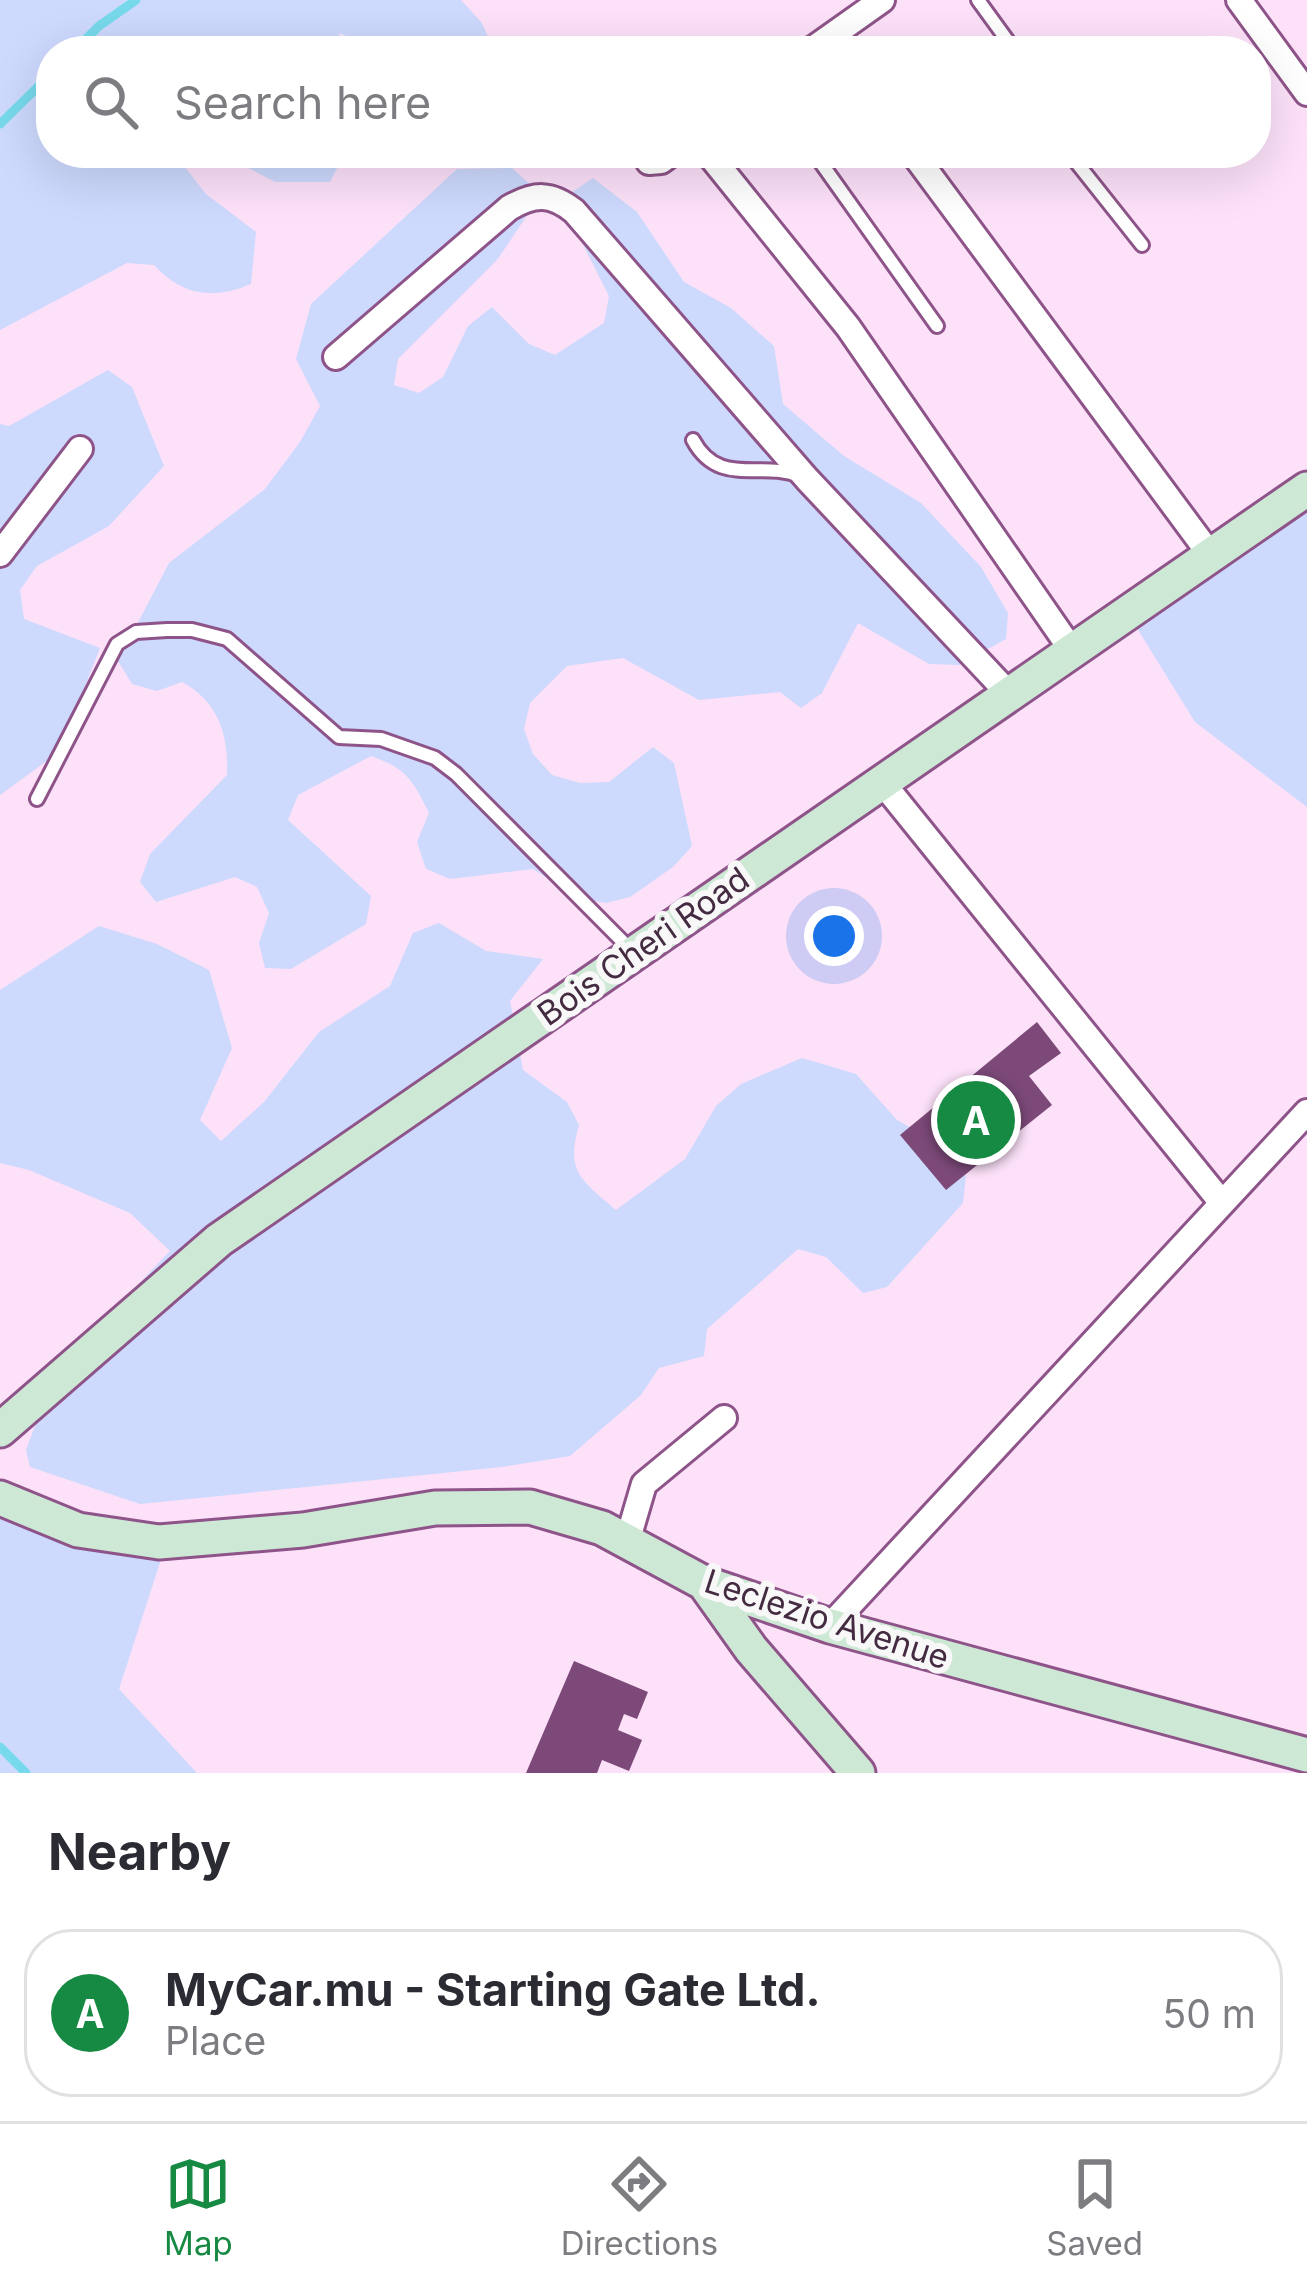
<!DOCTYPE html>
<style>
:root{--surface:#fff;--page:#f7f7f7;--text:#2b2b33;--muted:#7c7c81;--line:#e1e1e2;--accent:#168942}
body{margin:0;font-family:Inter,sans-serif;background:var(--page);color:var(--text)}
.you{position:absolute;left:834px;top:936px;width:42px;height:42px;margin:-30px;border:9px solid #fff;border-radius:50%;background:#1a73e8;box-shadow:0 0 0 18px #1a73e833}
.badge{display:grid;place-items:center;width:78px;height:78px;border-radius:50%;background:var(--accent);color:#fff;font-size:39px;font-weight:700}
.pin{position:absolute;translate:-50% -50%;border:6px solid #fff;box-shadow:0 3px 12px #0006}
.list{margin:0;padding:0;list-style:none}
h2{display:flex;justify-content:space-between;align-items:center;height:156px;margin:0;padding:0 48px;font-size:51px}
h2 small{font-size:39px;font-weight:400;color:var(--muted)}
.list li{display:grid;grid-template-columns:78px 1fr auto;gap:36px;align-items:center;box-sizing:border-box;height:168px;margin:0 24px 24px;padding:0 24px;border:3px solid var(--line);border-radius:48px}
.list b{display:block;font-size:45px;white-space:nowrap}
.list p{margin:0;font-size:39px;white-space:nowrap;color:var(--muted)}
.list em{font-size:39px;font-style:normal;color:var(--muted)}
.icon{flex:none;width:66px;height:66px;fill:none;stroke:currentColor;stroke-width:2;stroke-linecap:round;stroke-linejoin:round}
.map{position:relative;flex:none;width:1307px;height:1773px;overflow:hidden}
.search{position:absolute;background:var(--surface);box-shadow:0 12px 48px #0002;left:36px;right:36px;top:36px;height:132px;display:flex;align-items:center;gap:30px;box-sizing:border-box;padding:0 42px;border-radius:48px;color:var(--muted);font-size:45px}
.sheet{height:348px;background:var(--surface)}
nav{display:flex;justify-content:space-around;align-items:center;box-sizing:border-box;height:168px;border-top:3px solid var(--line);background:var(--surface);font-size:33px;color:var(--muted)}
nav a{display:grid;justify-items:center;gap:6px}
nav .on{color:var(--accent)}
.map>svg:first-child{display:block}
.green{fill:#cdd9fd}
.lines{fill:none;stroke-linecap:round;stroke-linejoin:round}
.stream{stroke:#77d9eb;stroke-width:9}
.building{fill:#7c4978}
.lane-casing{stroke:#8e5489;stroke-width:18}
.street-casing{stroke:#8e5489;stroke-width:30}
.secondary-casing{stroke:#8e5489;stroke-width:39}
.lane{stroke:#fff;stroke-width:12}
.street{stroke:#fff;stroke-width:24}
.secondary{stroke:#cde9d5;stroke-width:33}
.labels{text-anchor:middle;stroke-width:12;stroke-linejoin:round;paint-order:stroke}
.street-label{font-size:33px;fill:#452b42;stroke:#f8f8f8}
</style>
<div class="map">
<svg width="1307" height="1773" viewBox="0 0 1307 1773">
<rect width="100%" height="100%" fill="#fce1f9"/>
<!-- green -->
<path class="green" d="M 0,0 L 461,0 L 482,23 L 494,50 L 382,51 L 339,33 L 345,51 L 51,51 L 51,153 L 174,153 L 206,194 L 256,232 L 251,284 C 214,300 182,296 154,265 L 127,263 L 0,330 Z
M 220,153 L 345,153 L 330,182 L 275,182 Z
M 512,168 L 532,186 L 528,214 L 497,260 L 398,359 L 394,385 L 419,393 L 443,377 L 468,326 L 492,307 L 529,344 L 555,355 L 604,323 L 609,296 L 571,221 L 569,194 L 593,178 L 637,212 L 684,282 L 731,308 L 774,346 L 783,404 L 844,456 L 921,503 L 981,567 L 1008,613 L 1006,639 L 959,665 L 929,664 L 858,623 L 822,693 L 801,708 L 780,692 L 699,700 L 623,658 L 567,666 L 530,703 L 524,729 L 533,754 L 552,775 L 580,783 L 609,782 L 653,747 L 674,763 L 692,846 L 673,867 L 630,897 L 606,903 L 578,898 L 533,869 L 450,879 L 426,869 L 417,842 L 429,813 C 413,780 406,768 371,756 L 298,795 L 288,820 L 371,896 L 366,924 L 291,969 L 265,968 L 259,943 L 269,913 L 257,887 L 235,877 L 156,902 L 140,882 L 150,854 L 227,775 C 229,735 218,701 182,682 L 157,691 L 132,684 L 118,661 L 169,563 L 265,489 L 300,442 L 320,406 L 296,359 L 311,304 L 457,169 Z
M 108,370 L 132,387 L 164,466 L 109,526 L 37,566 L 20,590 L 24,619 L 100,648 L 59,752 L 0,795 L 0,424 L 9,426 Z
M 1307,503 L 1307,807 L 1195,722 L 1135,625 Z
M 439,923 L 486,951 L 543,959 L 510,1001 L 523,1070 L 567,1102 L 579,1125 C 565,1173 582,1180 616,1210 L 685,1159 L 716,1106 L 741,1084 L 802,1058 L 856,1074 L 897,1120 L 951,1150 L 966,1175 L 963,1203 L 887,1287 L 863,1293 L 826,1257 L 798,1249 L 707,1329 L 704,1356 L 659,1368 L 641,1395 L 570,1456 L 502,1467 L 140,1504 L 30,1467 L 26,1450 L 55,1372 L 170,1251 L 130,1213 L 29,1170 L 0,1163 L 0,990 L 99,926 L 157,944 L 209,970 L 232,1048 L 200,1120 L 221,1141 L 264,1102 L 319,1032 L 390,986 L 413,933 Z
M 0,1502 L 166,1544 L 119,1689 L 197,1773 L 0,1773 Z"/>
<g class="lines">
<!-- stream -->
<path class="stream" d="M 74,51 L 99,26 L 136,0
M 0,124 L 51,74
M 0,1747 L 26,1773"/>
</g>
<!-- building -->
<path class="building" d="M 1037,1022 L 1061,1053 L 1029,1076 L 1052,1105 L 946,1190 L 900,1135 Z
M 574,1661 L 648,1692 L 637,1719 L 624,1714 L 618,1730 L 642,1740 L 629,1771 L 602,1760 L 597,1773 L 526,1773 Z"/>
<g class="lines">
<!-- lane casing -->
<g class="lane-casing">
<path id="lane" d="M 978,0 L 1015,51
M 814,153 L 937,326
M 1069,153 L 1142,245
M 693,440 C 719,488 760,460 800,476
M 37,799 L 117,644 L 136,632 L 167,630 L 192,630 L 227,639 L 339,737 L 381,739 L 435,758 L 456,774 L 632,951"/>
</g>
<!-- street casing -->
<g class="street-casing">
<path id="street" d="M 1239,0 L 1307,93
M 810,51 L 882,0
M 708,153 L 848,327 L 1073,652
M 913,153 L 1212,557
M 649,162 L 661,161 L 672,153
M 336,357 L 509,208 C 535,193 551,193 574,211 L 807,479 L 1010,695
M 0,554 L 80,449
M 881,781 L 1222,1203
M 627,1542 L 644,1484 L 724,1418
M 830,1626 L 1307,1112"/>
</g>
<!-- secondary casing -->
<g class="secondary-casing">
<path id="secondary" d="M 0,1430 L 219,1240 L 1307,489
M 0,1498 L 78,1530 L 159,1542 L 303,1530 L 435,1508 L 530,1507 L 602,1528 L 704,1583 L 830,1626 L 1307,1755
M 704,1583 L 751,1649 L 858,1773"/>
</g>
<!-- lane -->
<use href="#lane" class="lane"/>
<!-- street -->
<use href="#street" class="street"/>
<!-- secondary -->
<use href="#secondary" class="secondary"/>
</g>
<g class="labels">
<!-- street labels -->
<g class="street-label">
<text transform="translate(643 946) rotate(-35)" y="12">Bois Cheri Road</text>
<text transform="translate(827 1619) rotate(18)" y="12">Leclezio Avenue</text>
</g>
</g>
</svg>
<div class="you"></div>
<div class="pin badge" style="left:976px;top:1120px">A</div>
<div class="search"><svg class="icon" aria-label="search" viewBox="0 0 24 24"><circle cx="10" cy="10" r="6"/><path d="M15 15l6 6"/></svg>Search here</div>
</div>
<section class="sheet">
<h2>Nearby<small></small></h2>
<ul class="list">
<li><span class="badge">A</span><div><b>MyCar.mu - Starting Gate Ltd.</b><p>Place</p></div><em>50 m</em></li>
</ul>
</section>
<nav>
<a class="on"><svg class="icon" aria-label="map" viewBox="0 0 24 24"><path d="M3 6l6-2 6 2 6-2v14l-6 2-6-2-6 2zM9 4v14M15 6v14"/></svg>Map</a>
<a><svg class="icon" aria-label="directions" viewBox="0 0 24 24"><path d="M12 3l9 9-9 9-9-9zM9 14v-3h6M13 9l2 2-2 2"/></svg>Directions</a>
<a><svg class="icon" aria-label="saved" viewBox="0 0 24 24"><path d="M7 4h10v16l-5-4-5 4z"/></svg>Saved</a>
</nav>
